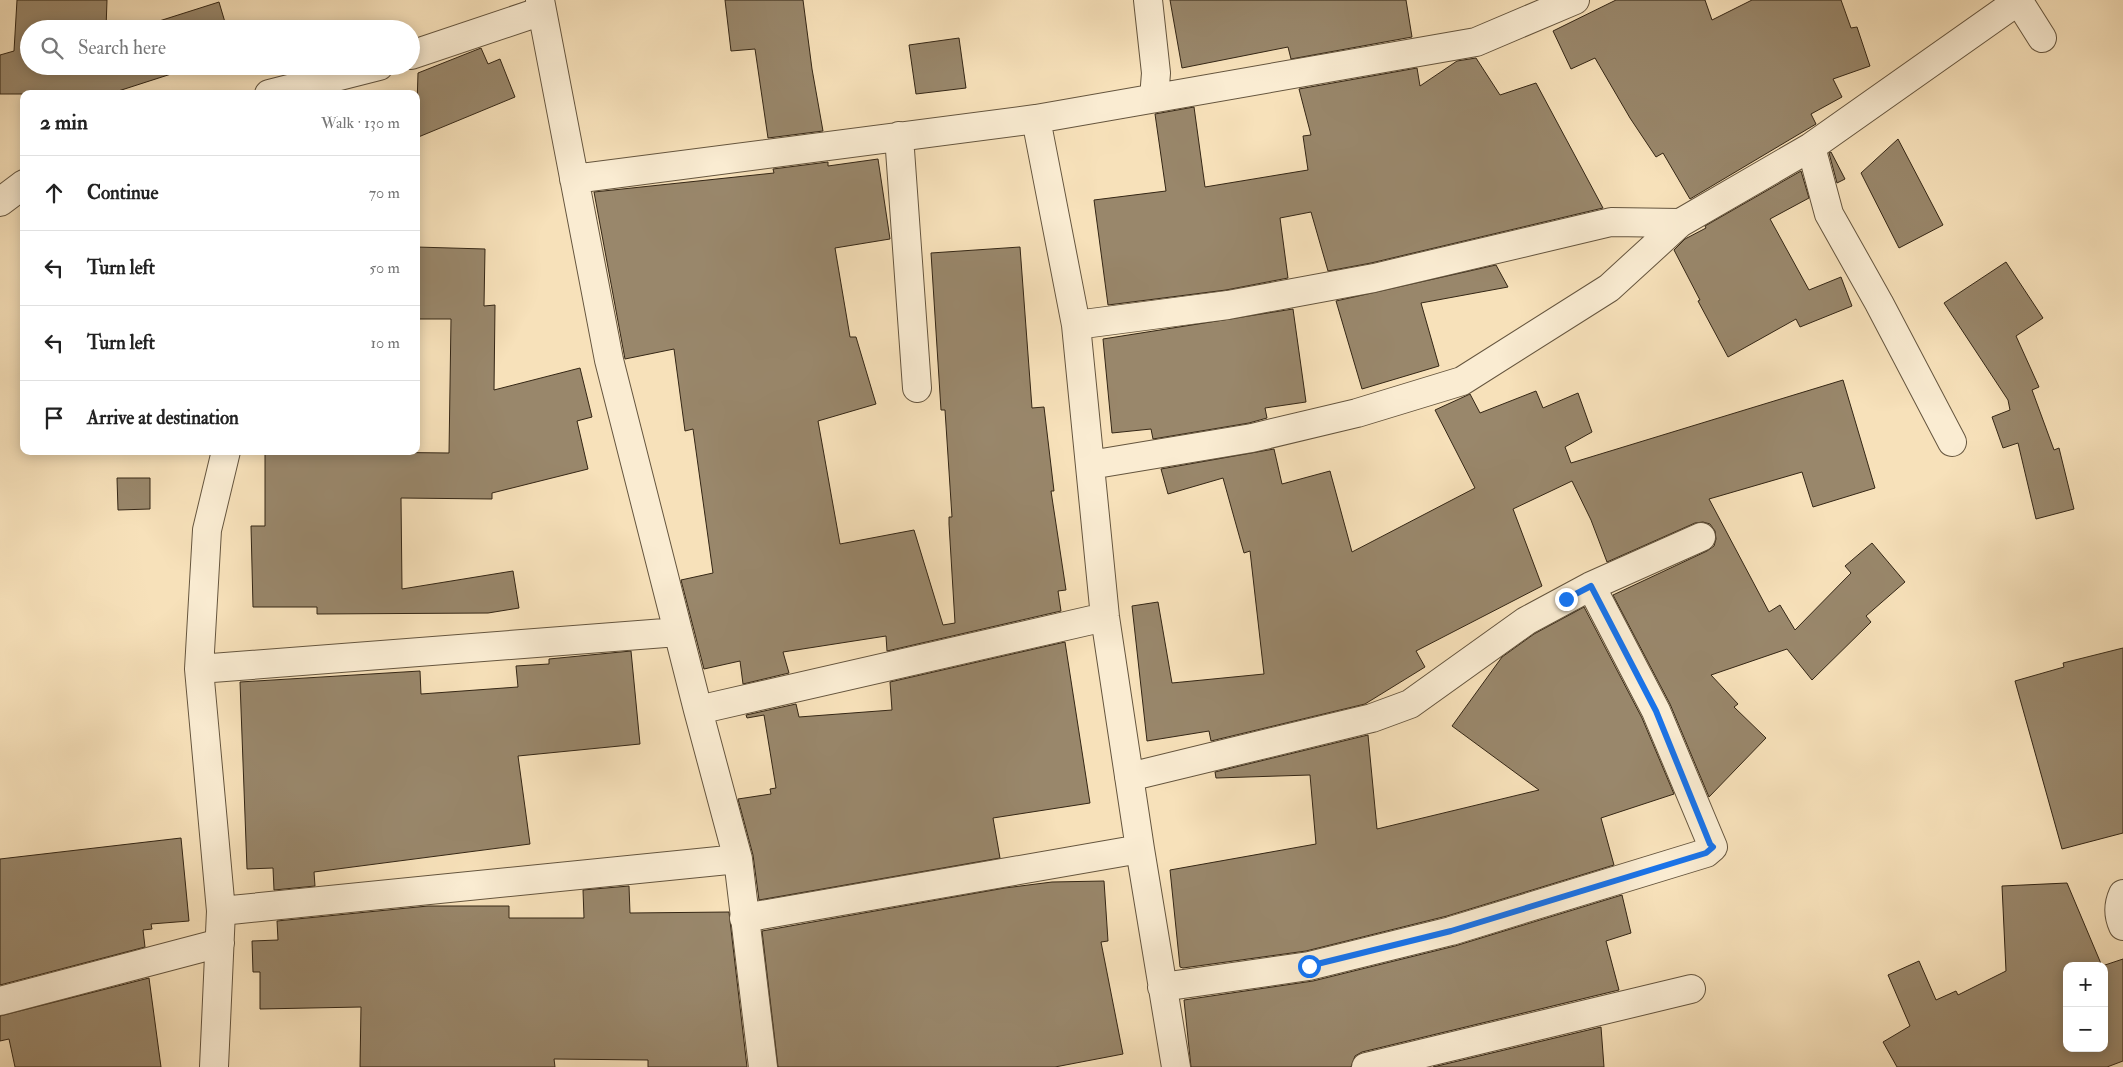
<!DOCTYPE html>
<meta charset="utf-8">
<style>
:root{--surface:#fff;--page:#f6f6f6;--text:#222;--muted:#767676;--line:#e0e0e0}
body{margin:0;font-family:"IM FELL Double Pica",serif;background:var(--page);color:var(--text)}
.controls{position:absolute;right:15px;bottom:15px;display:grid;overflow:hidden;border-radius:10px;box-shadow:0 2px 12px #0003}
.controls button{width:45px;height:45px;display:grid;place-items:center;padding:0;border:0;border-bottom:1px solid var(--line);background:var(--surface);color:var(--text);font:25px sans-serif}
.stop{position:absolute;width:15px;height:15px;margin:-11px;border:4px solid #1a73e8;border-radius:50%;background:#fff}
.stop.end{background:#1a73e8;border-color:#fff;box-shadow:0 1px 5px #0008}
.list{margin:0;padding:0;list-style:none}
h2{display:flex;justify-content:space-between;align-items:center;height:65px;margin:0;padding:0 20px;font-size:21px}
h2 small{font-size:16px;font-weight:400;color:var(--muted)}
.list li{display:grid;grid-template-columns:32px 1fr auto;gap:15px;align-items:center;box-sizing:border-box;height:75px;padding:0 20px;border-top:1px solid var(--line)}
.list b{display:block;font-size:19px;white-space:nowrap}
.list em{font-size:16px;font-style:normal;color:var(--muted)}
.icon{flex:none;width:28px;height:28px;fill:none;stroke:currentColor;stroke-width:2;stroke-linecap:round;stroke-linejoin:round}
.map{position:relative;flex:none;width:2123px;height:1067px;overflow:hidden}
.search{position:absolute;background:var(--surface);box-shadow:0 2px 12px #0003;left:20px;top:20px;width:400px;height:55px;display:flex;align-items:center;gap:12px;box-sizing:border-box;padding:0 18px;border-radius:28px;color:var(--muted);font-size:19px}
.panel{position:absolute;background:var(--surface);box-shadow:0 2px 12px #0003;left:20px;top:90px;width:400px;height:365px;border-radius:10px}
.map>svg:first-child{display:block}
.building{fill:#99876b;stroke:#342615}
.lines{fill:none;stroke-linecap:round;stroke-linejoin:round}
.street-casing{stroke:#65553e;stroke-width:30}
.street{stroke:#faecd2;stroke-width:28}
.route{stroke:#1a73e8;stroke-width:6}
</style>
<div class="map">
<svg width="2123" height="1067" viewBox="0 0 2123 1067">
<rect width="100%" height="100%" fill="#f7e1ba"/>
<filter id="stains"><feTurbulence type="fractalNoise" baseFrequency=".004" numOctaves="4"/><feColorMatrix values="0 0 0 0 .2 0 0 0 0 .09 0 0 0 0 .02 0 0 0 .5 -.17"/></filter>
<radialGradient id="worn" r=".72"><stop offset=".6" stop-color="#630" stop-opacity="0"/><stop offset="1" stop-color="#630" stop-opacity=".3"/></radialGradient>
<!-- building -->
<path class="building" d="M 17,0 L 107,0 L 106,29 L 29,29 L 29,66 L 196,66 L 109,94 L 0,94 L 0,55 L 14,51 Z
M 725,0 L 803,0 L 812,69 L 823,131 L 768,138 L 755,49 L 731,51 Z
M 1170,0 L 1406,0 L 1412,37 L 1291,59 L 1288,47 L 1182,68 Z
M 1616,0 L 1705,0 L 1712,20 L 1752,0 L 1841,0 L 1851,28 L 1857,27 L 1870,66 L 1833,79 L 1842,97 L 1811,114 L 1816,124 L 1690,199 L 1663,153 L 1656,157 L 1630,118 L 1595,58 L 1571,69 L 1553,31 Z
M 219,2 L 227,29 L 134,29 Z
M 959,38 L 966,88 L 916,94 L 909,45 Z
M 481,48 L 488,64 L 500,59 L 515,97 L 416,138 L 418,73 Z
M 1476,58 L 1500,95 L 1536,83 L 1603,208 L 1371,263 L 1328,271 L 1311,212 L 1280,218 L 1288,278 L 1226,290 L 1108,305 L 1094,200 L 1166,191 L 1155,114 L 1194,107 L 1205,187 L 1308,170 L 1303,136 L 1311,135 L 1299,89 L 1417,68 L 1420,86 L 1457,61 Z
M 1898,139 L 1943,225 L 1899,248 L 1861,173 Z
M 1831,152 L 1845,179 L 1837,183 L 1829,153 Z
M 878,159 L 890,239 L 835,248 L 850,337 L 856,337 L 876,404 L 818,421 L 840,544 L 914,530 L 943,625 L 955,623 L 949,524 L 949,517 L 952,517 L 945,410 L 941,410 L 931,253 L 1020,247 L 1032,408 L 1044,407 L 1054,491 L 1051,491 L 1066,590 L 1058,591 L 1061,611 L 887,651 L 886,636 L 783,652 L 789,673 L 743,684 L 740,661 L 704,669 L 681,580 L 713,573 L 693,429 L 685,431 L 674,349 L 625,359 L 594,192 L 774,173 L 773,169 L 828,162 L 828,166 Z
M 1801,171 L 1809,198 L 1770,219 L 1809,290 L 1841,277 L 1852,306 L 1800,327 L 1796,319 L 1728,357 L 1698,301 L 1700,300 L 1674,250 L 1685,239 L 1706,228 L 1705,226 Z
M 416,247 L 485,249 L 484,306 L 495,305 L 494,390 L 580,368 L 592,417 L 577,421 L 588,469 L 492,493 L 492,499 L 401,498 L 402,589 L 513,571 L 519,608 L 488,613 L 317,614 L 317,607 L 253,607 L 251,526 L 265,526 L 265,451 L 449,453 L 451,319 L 416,319 Z
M 2006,262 L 2043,318 L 2016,336 L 2039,387 L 2032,390 L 2054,450 L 2059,448 L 2074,509 L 2036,519 L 2018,443 L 2003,448 L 1992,417 L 2010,410 L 2008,400 L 1944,303 Z
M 1496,265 L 1508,287 L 1421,303 L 1439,366 L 1362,389 L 1336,301 Z
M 1293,309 L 1306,402 L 1265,408 L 1267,418 L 1249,423 L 1153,439 L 1151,429 L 1112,433 L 1103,339 Z
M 1843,380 L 1875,488 L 1813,507 L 1802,472 L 1709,499 L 1769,612 L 1780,605 L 1795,630 L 1851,573 L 1845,566 L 1872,543 L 1905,582 L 1866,616 L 1871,622 L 1812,680 L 1787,649 L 1711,675 L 1738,704 L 1734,707 L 1766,738 L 1709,797 L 1670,704 L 1613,595 L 1707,551 L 1714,546 L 1716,539 L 1715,531 L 1710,524 L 1703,522 L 1695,523 L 1607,562 L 1591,520 L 1572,481 L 1513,509 L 1542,586 L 1416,651 L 1425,667 L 1365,704 L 1211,741 L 1209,731 L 1147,741 L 1132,606 L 1158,602 L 1172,683 L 1264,674 L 1250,551 L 1244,553 L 1223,478 L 1168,494 L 1161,469 L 1274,449 L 1282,484 L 1330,471 L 1352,552 L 1475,488 L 1435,410 L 1470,394 L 1480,413 L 1536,391 L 1543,408 L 1578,393 L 1592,432 L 1565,447 L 1571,463 Z
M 117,478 L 150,478 L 150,509 L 118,510 Z
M 1584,607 L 1642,718 L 1674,794 L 1601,818 L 1614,865 L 1447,916 L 1306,951 L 1183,968 L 1180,967 L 1170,870 L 1316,844 L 1310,775 L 1216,778 L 1215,772 L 1368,735 L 1377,829 L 1539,790 L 1452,726 L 1502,657 L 1534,634 Z
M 1065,642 L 1090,803 L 993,818 L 1000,858 L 759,900 L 753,855 L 738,799 L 771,794 L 770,789 L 776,788 L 764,715 L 747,718 L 746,715 L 796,704 L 799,717 L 892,710 L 890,682 Z
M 2123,648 L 2123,833 L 2062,849 L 2015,681 L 2064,667 L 2063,663 Z
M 631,651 L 640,744 L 518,756 L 530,844 L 314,872 L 315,886 L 274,890 L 273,868 L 247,869 L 240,682 L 420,671 L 421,694 L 518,687 L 516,666 L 549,664 L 549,659 Z
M 181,838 L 189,921 L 151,924 L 152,929 L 143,930 L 145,947 L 0,985 L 0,859 Z
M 1104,881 L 1108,941 L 1101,942 L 1123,1054 L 1055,1067 L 778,1067 L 762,931 L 1005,888 L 1052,882 Z
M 2067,883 L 2102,966 L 2067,966 L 2067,1048 L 2104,1048 L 2104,966 L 2102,966 L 2123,959 L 2123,1061 L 2107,1067 L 1897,1067 L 1883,1042 L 1910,1026 L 1888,975 L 1919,961 L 1936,1000 L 1956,991 L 1958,995 L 2006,971 L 2002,886 Z
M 629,886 L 630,913 L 729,912 L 747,1067 L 648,1067 L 648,1060 L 554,1059 L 555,1067 L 360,1067 L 361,1007 L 260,1009 L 260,972 L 253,972 L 252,941 L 278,940 L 277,921 L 428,906 L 509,906 L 509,918 L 584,918 L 583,890 Z
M 1622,895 L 1631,933 L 1606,941 L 1619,990 L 1362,1052 L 1355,1056 L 1351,1067 L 1191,1067 L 1184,1000 L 1313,981 L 1455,946 Z
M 149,978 L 161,1067 L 15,1067 L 9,1039 L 0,1041 L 0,1016 Z
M 1601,1027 L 1604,1067 L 1433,1067 Z"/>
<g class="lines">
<!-- street casing -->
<g class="street-casing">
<path id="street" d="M 540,0 L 609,360 L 698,710 L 738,859 L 763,1067
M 1148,0 L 1156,73 L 1154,98
M 2018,0 L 2042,38
M 411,55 L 542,11
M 269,94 L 379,66
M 1036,119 L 1076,325 L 1105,617 L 1140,849 L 1176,1067
M 899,136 L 917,388
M 1811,147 L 1829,214 L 1879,303 L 1952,442
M 574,179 L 1036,119 L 1476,42 L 1575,0
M 0,202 L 24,184
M 1076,325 L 1228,305 L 1374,278 L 1611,222 L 1680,223
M 1090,465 L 1252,438 L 1357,413 L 1462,381 L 1609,288 L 1680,223 L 1811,147 L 2018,1
M 199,669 L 678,632
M 698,710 L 1105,617
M 1129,777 L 1372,718 L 1410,704 L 1526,621 L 1591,586 L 1701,537
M 2123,894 C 2118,905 2118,915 2123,926
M 221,911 L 738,859
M 744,918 L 1140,849
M 1162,987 L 1309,966 L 1451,931 L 1706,853 L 1713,847 L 1656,711 L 1591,586
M 0,1001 L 220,943
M 214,1067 L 221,911 L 199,669 L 207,530 L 226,451
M 1366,1067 L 1691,989"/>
</g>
<!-- street -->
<use href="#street" class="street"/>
</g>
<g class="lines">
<!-- route -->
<path class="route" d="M 1309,966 L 1451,931 L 1706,853 L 1713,847 L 1710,844 L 1656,711 L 1591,586 L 1566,599"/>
</g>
<rect width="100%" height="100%" filter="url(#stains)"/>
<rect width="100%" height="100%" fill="url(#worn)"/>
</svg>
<div class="controls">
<button>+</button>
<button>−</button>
</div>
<div class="stop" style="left:1309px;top:966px"></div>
<div class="stop end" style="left:1566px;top:599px"></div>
<div class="search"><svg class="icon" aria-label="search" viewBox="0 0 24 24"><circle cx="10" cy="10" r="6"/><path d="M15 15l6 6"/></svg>Search here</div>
<section class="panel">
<h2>2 min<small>Walk · 130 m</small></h2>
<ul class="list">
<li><svg class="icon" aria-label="ahead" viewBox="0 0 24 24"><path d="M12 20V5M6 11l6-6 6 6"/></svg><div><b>Continue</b></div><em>70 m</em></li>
<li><svg class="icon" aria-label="left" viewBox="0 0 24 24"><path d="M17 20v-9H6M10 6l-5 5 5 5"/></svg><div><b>Turn left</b></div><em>50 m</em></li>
<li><svg class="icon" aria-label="left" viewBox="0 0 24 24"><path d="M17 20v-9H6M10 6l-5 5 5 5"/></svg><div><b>Turn left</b></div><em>10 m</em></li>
<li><svg class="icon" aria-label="arrive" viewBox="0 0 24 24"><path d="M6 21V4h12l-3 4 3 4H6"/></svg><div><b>Arrive at destination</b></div></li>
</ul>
</section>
</div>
